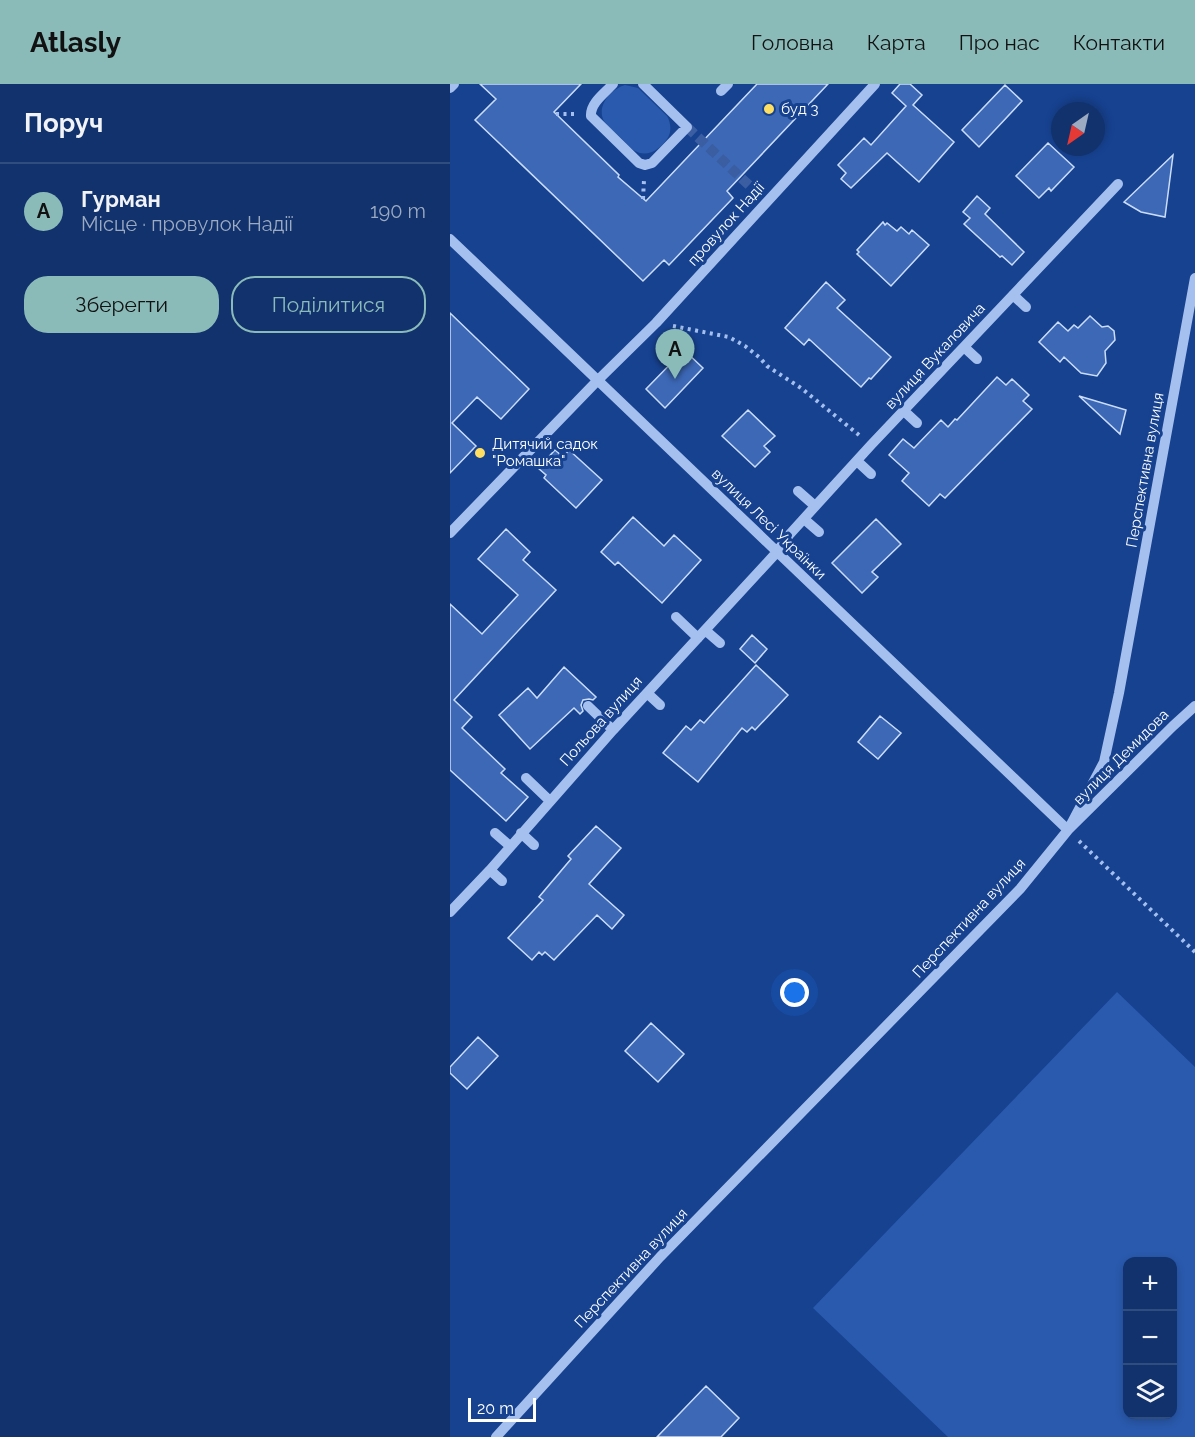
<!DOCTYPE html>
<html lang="uk">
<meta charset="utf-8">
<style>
:root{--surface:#11326c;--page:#1e3e74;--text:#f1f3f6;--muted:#9caac2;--line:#304d7f;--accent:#8bbbb9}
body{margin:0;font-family:Raleway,sans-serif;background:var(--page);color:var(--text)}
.controls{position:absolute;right:18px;bottom:18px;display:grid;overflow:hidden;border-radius:12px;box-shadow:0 3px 9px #0003}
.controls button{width:54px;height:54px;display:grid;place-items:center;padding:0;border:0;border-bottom:2px solid var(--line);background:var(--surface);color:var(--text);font:30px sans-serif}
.compass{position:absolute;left:601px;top:18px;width:54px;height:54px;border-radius:50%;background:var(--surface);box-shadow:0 3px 9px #0003;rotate:214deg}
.scale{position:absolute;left:18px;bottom:15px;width:68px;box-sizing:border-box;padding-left:6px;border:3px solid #fff;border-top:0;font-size:16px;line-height:21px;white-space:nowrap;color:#fff;-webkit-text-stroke:4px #174290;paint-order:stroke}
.you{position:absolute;left:345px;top:909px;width:21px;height:21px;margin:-15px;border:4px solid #fff;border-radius:50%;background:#1a73e8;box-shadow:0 0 0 9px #1a73e833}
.badge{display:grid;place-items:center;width:39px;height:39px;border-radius:50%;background:var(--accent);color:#111;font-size:20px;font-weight:700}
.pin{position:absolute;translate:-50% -50px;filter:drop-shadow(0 2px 3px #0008)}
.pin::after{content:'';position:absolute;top:32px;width:21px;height:18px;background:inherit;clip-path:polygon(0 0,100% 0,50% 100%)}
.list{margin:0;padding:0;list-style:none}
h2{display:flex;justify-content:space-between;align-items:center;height:78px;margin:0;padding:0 24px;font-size:26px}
h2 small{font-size:20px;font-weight:400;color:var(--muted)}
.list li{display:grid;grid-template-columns:39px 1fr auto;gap:18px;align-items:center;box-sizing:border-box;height:96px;padding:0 24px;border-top:2px solid var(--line)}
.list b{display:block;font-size:22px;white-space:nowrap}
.list p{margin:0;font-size:20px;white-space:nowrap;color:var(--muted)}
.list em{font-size:20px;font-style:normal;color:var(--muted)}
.actions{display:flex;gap:12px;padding:18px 24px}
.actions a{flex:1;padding:14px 0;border:2px solid var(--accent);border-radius:24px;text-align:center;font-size:21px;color:var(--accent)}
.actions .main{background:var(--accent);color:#111}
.icon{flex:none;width:33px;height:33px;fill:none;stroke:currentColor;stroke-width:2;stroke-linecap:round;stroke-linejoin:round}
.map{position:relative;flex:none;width:745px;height:1353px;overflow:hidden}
header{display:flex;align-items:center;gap:36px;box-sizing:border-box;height:84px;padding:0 30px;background:var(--accent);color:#111}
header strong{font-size:28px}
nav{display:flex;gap:33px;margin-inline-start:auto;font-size:21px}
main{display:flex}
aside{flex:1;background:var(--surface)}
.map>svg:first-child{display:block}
.green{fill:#2a5aae;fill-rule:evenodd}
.building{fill:#3c68b6;stroke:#cbddfb;stroke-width:1.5}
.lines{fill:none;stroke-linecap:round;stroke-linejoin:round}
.minor-tunnel{stroke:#3a5ea1;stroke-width:10;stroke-dasharray:10 5;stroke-linecap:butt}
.path{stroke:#a5c0ef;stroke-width:4;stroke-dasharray:3 4.5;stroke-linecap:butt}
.minor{stroke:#a5c0ef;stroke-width:10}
.poi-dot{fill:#ffdf63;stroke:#174290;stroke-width:2}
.labels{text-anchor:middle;stroke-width:6;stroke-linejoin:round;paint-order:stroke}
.poi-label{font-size:15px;fill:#fff;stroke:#174290;text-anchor:start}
.street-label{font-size:15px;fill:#fff;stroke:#174290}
</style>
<header>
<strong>Atlasly</strong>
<nav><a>Головна</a><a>Карта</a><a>Про нас</a><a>Контакти</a></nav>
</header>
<main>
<aside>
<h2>Поруч<small></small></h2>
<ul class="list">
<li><span class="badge">A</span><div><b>Гурман</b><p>Місце · провулок Надії</p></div><em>190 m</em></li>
</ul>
<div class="actions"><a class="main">Зберегти</a><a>Поділитися</a></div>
</aside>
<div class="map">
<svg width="745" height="1353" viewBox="0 0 745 1353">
<rect width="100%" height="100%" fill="#174290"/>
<!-- green -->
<path class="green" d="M 175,1 L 188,4 L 217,32 C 221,39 222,48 217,55 C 210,65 198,74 185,67 C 180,64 175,58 171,54 C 166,49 158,43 154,37 C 146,22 161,5 175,1 Z
M 667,908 L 745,983 L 745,1353 L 498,1353 L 363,1224 ZM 678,1178 L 722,1178 L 722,1330 L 678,1330 Z"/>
<!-- building -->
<path class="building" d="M 30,0 L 131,0 L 104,28 L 169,91 L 168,93 L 196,117 L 307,0 L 378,0 L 277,107 L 283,114 L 219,181 L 214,176 L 193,197 L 25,36 L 46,15 Z
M 450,0 L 460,0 L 472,11 L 463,21 L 504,58 L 469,98 L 437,69 L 401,104 L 391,95 L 396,89 L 388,81 L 414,54 L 421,61 L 456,22 L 442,9 Z
M 555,1 L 572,17 L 529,63 L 512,46 Z
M 598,59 L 624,83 L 601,107 L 599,104 L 589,114 L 566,92 Z
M 723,71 L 715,133 L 691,128 L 674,118 Z
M 527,112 L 540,124 L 535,130 L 574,168 L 562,181 L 552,172 L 550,173 L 514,140 L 520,134 L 513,128 Z
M 433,138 L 435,141 L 437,139 L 447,147 L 451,143 L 459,150 L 462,146 L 479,161 L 441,202 L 407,170 L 409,168 L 407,166 Z
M 376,198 L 395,216 L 387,224 L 441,273 L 421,295 L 419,294 L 411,303 L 359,255 L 354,261 L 335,244 Z
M 0,229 L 79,305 L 51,335 L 27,313 L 2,339 L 26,362 L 0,389 Z
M 640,232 L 652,243 L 658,242 L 664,247 L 665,256 L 655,267 L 656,279 L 647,292 L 631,289 L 614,273 L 610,278 L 589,258 L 608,238 L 618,247 L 624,241 L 628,244 Z
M 234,266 L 253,284 L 215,324 L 196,305 Z
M 547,293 L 556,301 L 562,295 L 579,311 L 573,317 L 582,325 L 495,414 L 490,410 L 479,422 L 452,397 L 459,389 L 439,371 L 453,355 L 464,364 L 491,336 L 498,343 L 505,335 L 507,336 Z
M 629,312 L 676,326 L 670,350 Z
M 298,326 L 325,352 L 314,362 L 320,368 L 305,383 L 272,352 Z
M 105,366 L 113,373 L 119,366 L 152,396 L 126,424 L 94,394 L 96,391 L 88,384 Z
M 183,433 L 214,462 L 224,451 L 251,476 L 212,519 L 168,478 L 165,481 L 151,468 Z
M 426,435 L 451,460 L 422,488 L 428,493 L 412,509 L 382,479 Z
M 56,445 L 80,468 L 73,476 L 106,506 L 4,616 L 22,633 L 12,644 L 55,685 L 51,689 L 78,713 L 56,737 L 0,686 L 0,520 L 32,550 L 68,511 L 28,475 Z
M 302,551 L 317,565 L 305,579 L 290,565 Z
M 306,581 L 338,611 L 305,646 L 302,643 L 297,648 L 292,644 L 248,698 L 213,669 L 236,642 L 241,646 L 250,636 L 254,639 Z
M 114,583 L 146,613 L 143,616 L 139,615 L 133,616 L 131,621 L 133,627 L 130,630 L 124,624 L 80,665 L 49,631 L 78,604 L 87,614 Z
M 430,632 L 451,649 L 428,675 L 408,658 Z
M 146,742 L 171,764 L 139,800 L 174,831 L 162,845 L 147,831 L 104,876 L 95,868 L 92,871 L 89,868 L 82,876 L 58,854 L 93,816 L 89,813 L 121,775 L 118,772 Z
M 201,939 L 234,970 L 208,998 L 175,967 Z
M 28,953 L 48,972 L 17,1005 L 0,989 L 0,983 Z
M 256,1302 L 289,1334 L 271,1353 L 207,1353 Z"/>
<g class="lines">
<!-- minor-tunnel -->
<path class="minor-tunnel" d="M 237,43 L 317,118"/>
<!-- path -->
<path class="path" d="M 106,30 L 125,30
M 193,115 L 194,96
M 223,242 L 279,253 L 295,262 L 309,273 L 317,282 L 351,304 L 409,351
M 629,757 L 745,868"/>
<!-- minor -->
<path class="minor" d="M 163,0 C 155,9 140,19 141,32 L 189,79 L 195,81 L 202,79 L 237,43 L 193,0
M 0,4 L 4,0
M 271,7 L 278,0
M 0,155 L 618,746 L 723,642 L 745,622
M 563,211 L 576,223
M 514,263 L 527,275
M 454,327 L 467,339
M 407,377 L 421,390
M 348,407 L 365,422
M 354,435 L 369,448
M 0,449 L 147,297 L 206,239 L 425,0
M 226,533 L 248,554
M 255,546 L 270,559
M 197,609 L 210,621
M 138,622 L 163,646
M 76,694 L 100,717
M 45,749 L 60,762
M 71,749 L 84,761
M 40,786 L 52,797
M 0,828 L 40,786 L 163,646 L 327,468 L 339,451 L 421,361 L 668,100
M 46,1353 L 210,1173 L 570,805 L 618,746 L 654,678 L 669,609 L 745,194"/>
</g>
<!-- markers -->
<g class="poi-dot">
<circle cx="319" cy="25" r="6"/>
<circle cx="30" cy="369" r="6"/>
</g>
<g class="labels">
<!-- poi labels -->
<g class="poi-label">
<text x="331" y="30">буд 3</text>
<text x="42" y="365">Дитячий садок<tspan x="42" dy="17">"Ромашка"</tspan></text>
</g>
<!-- street labels -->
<g class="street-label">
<text transform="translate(276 140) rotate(-48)" y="5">провулок Надії</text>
<text transform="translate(485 272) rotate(-47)" y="5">вулиця Вукаловича</text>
<text transform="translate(695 386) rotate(-80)" y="5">Перспективна вулиця</text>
<text transform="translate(319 440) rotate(44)" y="5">вулиця Лесі Українки</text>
<text transform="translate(151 637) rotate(-48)" y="5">Польова вулиця</text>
<text transform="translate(671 673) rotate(-45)" y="5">вулиця Демидова</text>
<text transform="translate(519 834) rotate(-47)" y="5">Перспективна вулиця</text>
<text transform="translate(181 1184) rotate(-47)" y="5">Перспективна вулиця</text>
</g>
</g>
</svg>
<div class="controls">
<button>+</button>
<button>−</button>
<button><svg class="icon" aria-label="layers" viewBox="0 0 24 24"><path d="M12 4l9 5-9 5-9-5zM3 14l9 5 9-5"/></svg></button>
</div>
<svg class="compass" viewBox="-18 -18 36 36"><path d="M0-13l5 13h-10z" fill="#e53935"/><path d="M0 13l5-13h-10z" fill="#9caac2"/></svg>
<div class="scale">20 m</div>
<div class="you"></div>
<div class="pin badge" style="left:225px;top:295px">A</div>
</div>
</main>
